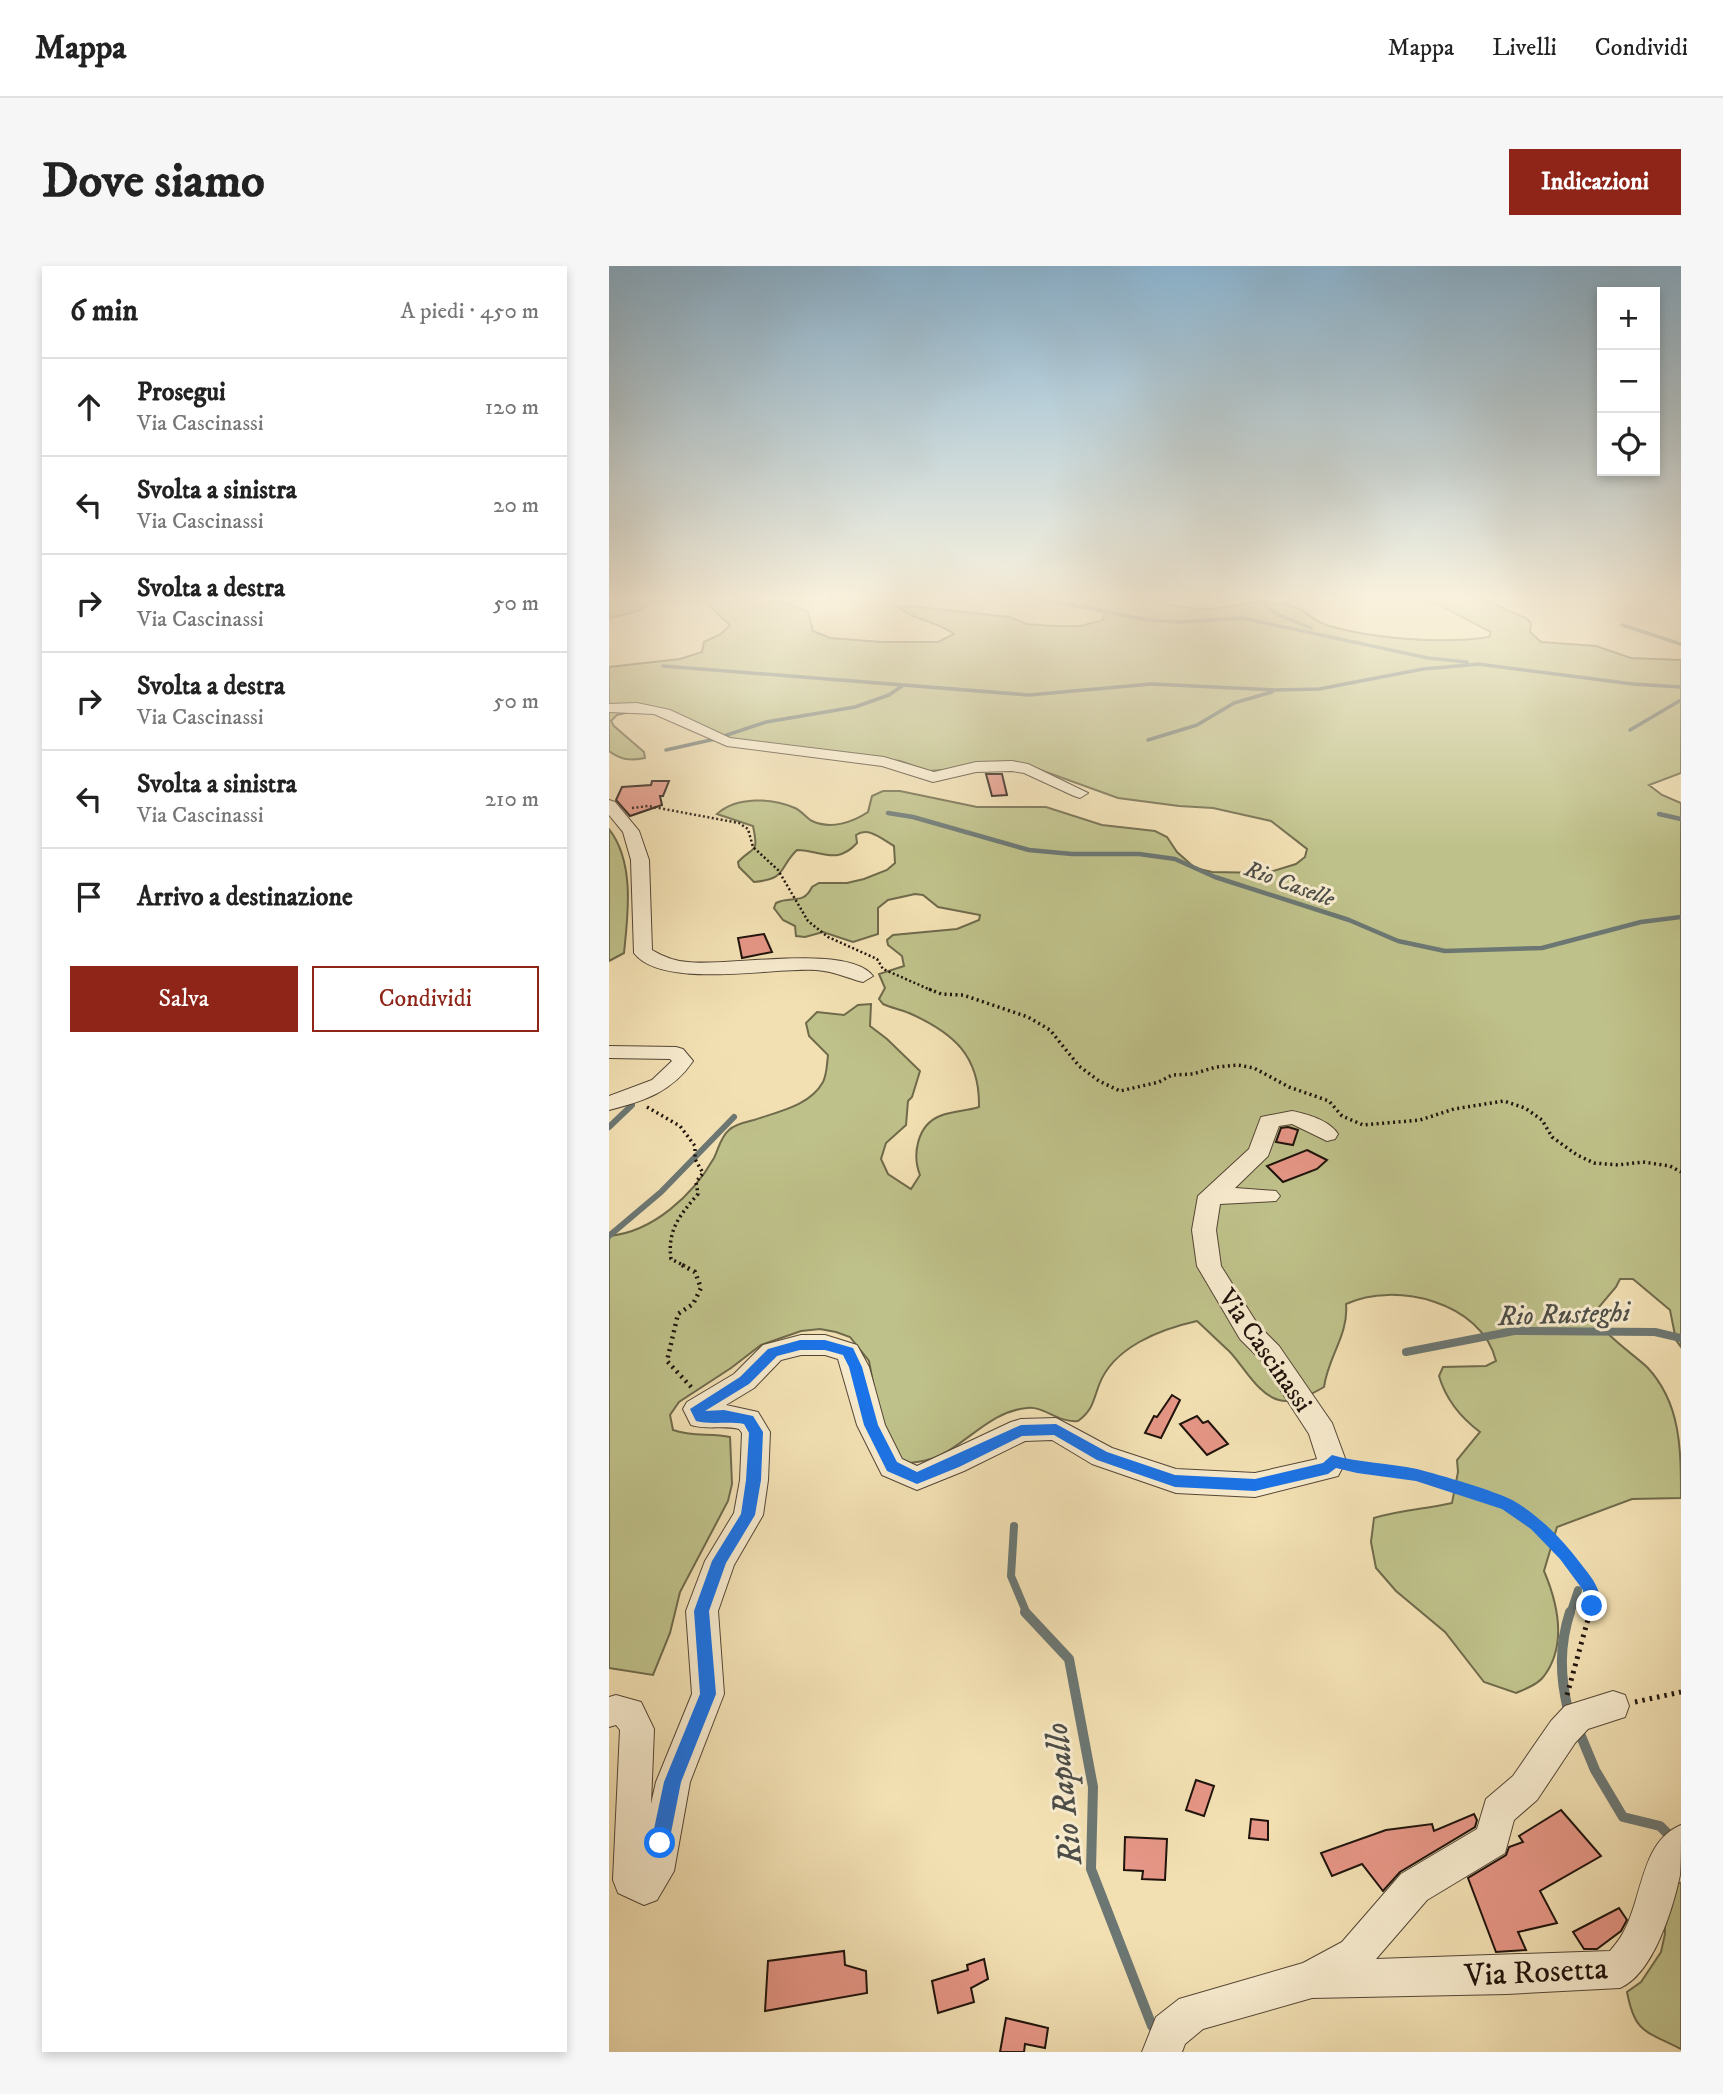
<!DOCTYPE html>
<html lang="it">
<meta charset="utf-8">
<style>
:root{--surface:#fff;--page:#f6f6f6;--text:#222;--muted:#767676;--line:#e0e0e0;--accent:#8f2418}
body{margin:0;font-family:"IM FELL DW Pica",serif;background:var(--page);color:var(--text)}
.controls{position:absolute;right:21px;top:21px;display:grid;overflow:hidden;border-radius:0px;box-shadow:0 4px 10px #0003}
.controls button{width:63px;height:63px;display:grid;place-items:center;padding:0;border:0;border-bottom:2px solid var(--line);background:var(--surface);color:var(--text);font:35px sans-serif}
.stop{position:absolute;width:21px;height:21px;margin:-16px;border:5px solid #1a73e8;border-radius:50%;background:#fff}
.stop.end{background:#1a73e8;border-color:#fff;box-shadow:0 2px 7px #0008}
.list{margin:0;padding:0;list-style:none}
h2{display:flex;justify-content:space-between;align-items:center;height:91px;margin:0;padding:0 28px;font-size:30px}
h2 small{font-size:23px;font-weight:400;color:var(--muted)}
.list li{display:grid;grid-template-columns:46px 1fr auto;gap:21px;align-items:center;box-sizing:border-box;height:98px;padding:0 28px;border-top:2px solid var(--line)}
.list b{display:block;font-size:26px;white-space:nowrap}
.list p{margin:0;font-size:23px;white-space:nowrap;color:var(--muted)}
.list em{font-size:23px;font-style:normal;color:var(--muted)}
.actions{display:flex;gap:14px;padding:21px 28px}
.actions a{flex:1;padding:16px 0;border:2px solid var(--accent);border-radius:0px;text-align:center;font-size:24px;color:var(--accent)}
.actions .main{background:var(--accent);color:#fff}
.icon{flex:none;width:38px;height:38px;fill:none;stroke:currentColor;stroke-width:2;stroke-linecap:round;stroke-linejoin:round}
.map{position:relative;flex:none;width:1072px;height:1786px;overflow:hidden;border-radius:0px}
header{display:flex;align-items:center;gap:42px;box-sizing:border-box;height:98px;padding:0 35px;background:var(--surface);border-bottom:2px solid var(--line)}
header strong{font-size:33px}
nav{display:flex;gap:38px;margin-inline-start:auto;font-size:24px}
.intro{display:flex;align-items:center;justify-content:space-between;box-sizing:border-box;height:168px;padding:0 42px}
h1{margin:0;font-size:49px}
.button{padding:18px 32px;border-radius:0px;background:var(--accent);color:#fff;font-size:24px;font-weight:700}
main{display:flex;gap:42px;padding:0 42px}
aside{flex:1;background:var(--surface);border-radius:0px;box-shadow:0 4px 10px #0003}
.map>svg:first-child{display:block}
.green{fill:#bfc18a;stroke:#6f6a4b;stroke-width:2}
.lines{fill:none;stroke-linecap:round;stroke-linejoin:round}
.stream-far4{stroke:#6c7773;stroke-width:3.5}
.stream-far3{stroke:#6c7773;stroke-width:4.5}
.stream-far2{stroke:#6c7773;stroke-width:6}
.stream-far1{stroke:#6c7773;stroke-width:8}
.stream{stroke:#6c7773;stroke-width:10}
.building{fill:#e69686;stroke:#1f130c;stroke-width:2}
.minor-casing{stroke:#544636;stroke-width:2}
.path-far3{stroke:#1f130c;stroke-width:2.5;stroke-dasharray:2 2.5;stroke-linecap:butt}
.path-far2{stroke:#1f130c;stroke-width:3.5;stroke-dasharray:2 3.5;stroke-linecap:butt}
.path-far1{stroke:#1f130c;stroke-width:4.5;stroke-dasharray:2 4.5;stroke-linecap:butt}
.path{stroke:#1f130c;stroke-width:5;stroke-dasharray:2.5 5;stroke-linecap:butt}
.minor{fill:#f7ebce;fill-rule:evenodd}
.route{fill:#1a73e8}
.labels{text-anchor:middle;stroke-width:6;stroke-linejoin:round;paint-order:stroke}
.far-water-label{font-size:23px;font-style:italic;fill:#4c4d48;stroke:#f7ebce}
.street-label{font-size:26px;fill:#1f130c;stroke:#f7ebce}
.water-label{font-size:28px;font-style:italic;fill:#4c4d48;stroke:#f7ebce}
.near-street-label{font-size:32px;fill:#1f130c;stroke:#f7ebce}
.near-water-label{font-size:33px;font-style:italic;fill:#4c4d48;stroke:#f7ebce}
</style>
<header>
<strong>Mappa</strong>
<nav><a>Mappa</a><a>Livelli</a><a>Condividi</a></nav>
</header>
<div class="intro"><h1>Dove siamo</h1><a class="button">Indicazioni</a></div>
<main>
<aside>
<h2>6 min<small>A piedi · 450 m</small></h2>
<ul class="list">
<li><svg class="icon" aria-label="ahead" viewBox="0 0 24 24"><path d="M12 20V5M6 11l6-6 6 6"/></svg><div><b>Prosegui</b><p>Via Cascinassi</p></div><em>120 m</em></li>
<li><svg class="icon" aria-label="left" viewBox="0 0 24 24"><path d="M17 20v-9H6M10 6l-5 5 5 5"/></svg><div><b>Svolta a sinistra</b><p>Via Cascinassi</p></div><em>20 m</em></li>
<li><svg class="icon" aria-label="right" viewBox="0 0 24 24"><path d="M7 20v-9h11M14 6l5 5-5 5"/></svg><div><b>Svolta a destra</b><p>Via Cascinassi</p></div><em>50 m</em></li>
<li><svg class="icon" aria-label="right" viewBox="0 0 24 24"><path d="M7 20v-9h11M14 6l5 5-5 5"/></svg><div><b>Svolta a destra</b><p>Via Cascinassi</p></div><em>50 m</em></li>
<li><svg class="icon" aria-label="left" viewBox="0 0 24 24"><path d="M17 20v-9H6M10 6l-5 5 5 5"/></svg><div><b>Svolta a sinistra</b><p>Via Cascinassi</p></div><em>210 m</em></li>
<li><svg class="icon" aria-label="arrive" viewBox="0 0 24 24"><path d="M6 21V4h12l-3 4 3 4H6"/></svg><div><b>Arrivo a destinazione</b></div></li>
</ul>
<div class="actions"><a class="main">Salva</a><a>Condividi</a></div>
</aside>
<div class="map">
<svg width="1072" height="1786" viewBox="0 0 1072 1786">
<rect width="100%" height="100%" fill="#f2e0b3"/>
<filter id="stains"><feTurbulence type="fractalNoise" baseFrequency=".00286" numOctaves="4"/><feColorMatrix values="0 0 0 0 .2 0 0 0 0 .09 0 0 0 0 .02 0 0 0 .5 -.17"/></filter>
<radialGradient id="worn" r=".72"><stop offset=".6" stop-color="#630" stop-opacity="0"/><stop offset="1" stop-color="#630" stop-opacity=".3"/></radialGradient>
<!-- green -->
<path class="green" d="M 0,332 L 168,332 C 175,340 189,340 199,346 L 204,365 L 221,372 L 273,376 L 329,376 L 345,368 C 327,354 305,355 289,341 L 300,340 L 400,351 L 418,358 L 443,360 L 472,360 L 494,354 L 496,345 L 476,339 L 476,336 C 517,325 552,340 592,343 C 618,345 639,332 667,337 C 673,338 681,339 688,342 C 699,347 708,357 720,360 C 766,373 833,378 880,371 L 882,366 L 817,332 L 871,332 L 917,352 L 922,357 L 921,366 L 932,376 L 987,380 L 1022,392 L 1072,394 L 1072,507 L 1040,519 L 1053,529 L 1072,537 L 1072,1081 L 1067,1074 L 1061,1044 L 1024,1013 L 1011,1013 L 1007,1021 L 984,1048 C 997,1071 1018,1083 1038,1101 C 1072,1137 1072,1183 1072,1232 L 1023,1233 L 948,1261 L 935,1305 C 949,1338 958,1379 935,1410 C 930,1418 916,1423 907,1427 L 875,1416 L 836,1366 L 787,1325 L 767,1302 L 762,1276 L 765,1252 C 791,1244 817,1243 843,1237 L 849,1206 L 848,1194 L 871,1166 C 851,1151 837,1134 830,1110 L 834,1101 L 877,1100 L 887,1095 C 873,1036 786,1015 737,1038 C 740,1068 719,1091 715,1121 C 703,1128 685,1138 670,1134 C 649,1129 634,1099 620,1085 C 609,1075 599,1065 588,1055 C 552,1063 504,1081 490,1119 C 484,1135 484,1144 469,1155 C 448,1157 436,1140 418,1142 C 380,1145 355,1182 322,1193 C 313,1196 303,1196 295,1198 L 271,1154 L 260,1095 L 241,1071 L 227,1066 L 211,1063 L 192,1065 L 152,1079 L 122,1102 L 70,1136 L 61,1149 L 64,1164 C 83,1171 101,1167 121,1171 L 123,1218 L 119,1235 L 71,1326 L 61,1367 L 44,1409 L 0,1402 L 0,970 C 44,966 84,929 105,892 C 110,882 111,872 120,864 C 126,858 137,856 145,854 C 168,846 201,840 214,816 C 218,808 218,797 219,789 L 200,770 L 197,757 L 208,746 L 235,749 L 249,739 L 262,738 L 261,760 L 278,773 L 311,805 L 303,831 L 299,835 L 297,859 L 277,877 L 272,893 L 279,908 L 302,923 L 311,909 C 303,889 308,859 331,850 C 344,845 358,845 370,841 C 371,790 345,767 300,747 C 291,743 282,742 274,738 L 270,733 L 276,722 L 270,708 L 295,700 L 293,690 L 279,679 L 278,674 L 284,669 L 348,663 L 370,654 L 371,649 L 329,641 L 314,629 L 306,628 L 279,634 L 269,642 L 269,668 L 244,676 L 214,666 L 196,671 L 187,670 L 186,660 L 174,654 L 165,642 L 167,637 C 182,629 194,640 203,621 L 210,617 L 238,617 L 255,613 L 278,604 L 286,597 L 285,580 C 274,574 260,560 247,569 L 248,577 C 227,600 212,584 188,584 C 169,602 179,613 145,616 L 130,601 L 129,596 C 145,579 150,589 144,560 L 108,548 C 128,530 163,532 186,542 C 193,545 197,552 203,555 C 222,564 244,556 259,546 L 263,530 L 274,525 L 291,525 L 368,541 L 437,541 L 493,559 L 546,565 L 558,571 L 568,586 L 586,602 L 603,606 L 658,607 L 687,598 L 696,591 L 698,583 L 662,555 L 604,542 L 570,540 L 509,532 L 415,498 L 320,505 L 291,495 L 220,488 L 118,472 L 41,441 L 8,449 L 2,455 L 5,460 L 35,486 L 36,492 C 21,495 12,494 0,485 L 0,401 L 71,393 L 93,386 L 95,376 L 112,368 L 121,359 L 96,336 L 42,336 L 29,345 L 0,352 Z
M 0,563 C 26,596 19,649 15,687 L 0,695 Z
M 1068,1617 L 1072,1617 L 1072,1783 C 1037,1765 1026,1768 1018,1726 L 1032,1716 L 1052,1686 L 1056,1668 L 1056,1649 Z"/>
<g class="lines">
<!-- stream-far4 -->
<path class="stream-far4" d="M 426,332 L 539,354 L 571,356 L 633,352 L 819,392 L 858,396
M 646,332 L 670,349 L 702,362
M 1013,359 L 1072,378
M 869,398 L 1024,418 L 1072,421
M 54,400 L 420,429 L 542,418 L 666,424 L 710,423 L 814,403 L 871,398
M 1021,464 L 1072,434
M 539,474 L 588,459 L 625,437 L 663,426
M 57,484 L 106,473 L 157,456 L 246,441 L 280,429 L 293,420"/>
<!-- stream-far3 -->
<path class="stream-far3" d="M 279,547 L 304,551 L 420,584 L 463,588 L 530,588 L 566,593 L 606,611 L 740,654 L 789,675 L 836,685 L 933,682 L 1032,656 L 1072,651
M 1050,548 L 1072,553"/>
<!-- stream-far2 -->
<path class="stream-far2" d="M 0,861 L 23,839
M 0,970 L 52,926 L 125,851"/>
<!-- stream-far1 -->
<path class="stream-far1" d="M 797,1086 L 905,1065 L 1046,1066 L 1072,1072
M 405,1260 L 402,1310 L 418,1348
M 961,1348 L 969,1324"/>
<!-- stream -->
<path class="stream" d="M 416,1346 L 460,1393 L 484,1521 L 482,1603 L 543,1760
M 959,1444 C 951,1410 950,1380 961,1346
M 969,1463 L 986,1504 L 1014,1551 L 1051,1560 L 1061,1570"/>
</g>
<!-- building -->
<path class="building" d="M 377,508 L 393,508 L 398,529 L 383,530 Z
M 43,515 L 60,515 L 54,530 L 51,530 L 53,539 L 21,550 L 7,534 L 13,521 L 42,519 Z
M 155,668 L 163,686 L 133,692 L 129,672 Z
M 679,861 L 689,864 L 684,879 L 667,876 L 672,862 Z
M 698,884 L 718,894 L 708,903 L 674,916 L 658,900 Z
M 563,1129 L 571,1134 L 552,1172 L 536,1167 L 545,1150 L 548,1151 Z
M 588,1150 L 594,1157 L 599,1155 L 619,1178 L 598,1189 L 571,1158 Z
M 587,1514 L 605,1520 L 595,1550 L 577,1544 Z
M 952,1544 L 992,1590 L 931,1625 L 948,1657 L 909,1666 L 917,1684 L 887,1686 L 859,1612 L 897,1589 L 900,1581 L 914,1576 L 910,1570 Z
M 865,1548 L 868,1554 L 866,1561 L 791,1606 L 774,1625 L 753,1598 L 723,1610 L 712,1587 L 777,1564 L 823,1558 L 825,1565 Z
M 642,1553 L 659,1555 L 659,1574 L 640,1572 Z
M 516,1571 L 558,1573 L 556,1614 L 533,1613 L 534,1605 L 515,1604 Z
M 1010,1642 L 1018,1654 L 1012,1665 L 988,1683 L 975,1683 L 964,1666 Z
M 235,1685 L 236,1699 L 257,1705 L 258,1727 L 156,1745 L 159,1695 Z
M 375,1693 L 379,1713 L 362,1722 L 365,1736 L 329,1747 L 323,1715 L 359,1704 L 358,1699 Z
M 397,1752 L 439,1762 L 436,1782 L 416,1778 L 415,1786 L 391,1786 Z"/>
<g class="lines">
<!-- minor casing -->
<g class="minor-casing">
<path id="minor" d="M 28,437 L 61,444 L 121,472 L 275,491 L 325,506 L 367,496 L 403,495 L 419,498 L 479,527 L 471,532 L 465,530 L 415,507 L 403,505 L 367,506 L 324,516 L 273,500 L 118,480 L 45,448 L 0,446 L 0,438 Z
M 0,534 L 6,536 L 30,565 L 40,594 L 43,684 C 55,691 65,695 79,696 C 119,701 239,677 264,710 L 254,716 C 238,712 225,705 207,704 C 164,701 53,724 25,687 L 22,594 L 14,566 L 0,549 Z
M 0,780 L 67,781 L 74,783 L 84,795 C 63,826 35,835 0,844 L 0,830 L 43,814 L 63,795 L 61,793 L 0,792 Z
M 683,845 C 698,848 720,854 729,868 L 726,873 L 718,875 L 683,858 L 670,860 L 659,890 L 626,922 L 667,925 L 671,930 L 667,935 L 611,938 L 607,964 L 612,1000 L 649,1059 L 670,1080 L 723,1157 L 737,1195 L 729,1210 L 646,1231 L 567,1227 L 483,1198 L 443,1174 L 416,1175 L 355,1205 L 308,1224 L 273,1209 L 248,1159 L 229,1093 L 216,1089 L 192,1089 L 172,1094 L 145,1122 L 117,1139 L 149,1146 L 161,1166 L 159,1214 L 154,1249 L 125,1299 L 109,1345 L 115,1428 L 81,1516 L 65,1605 L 48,1634 L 35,1639 L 9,1627 L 4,1614 L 11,1464 L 7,1459 L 0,1461 L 0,1431 L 7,1429 L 32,1436 L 45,1463 L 42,1538 L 47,1516 L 83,1428 L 77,1345 L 96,1295 L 125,1247 L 131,1214 L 133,1167 L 130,1163 C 114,1159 98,1164 82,1159 L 74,1143 L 78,1136 L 125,1108 L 154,1079 L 192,1069 L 216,1069 L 248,1079 L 260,1101 L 276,1159 L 293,1193 L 308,1200 L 402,1156 L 412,1153 L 447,1152 L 503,1182 L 567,1203 L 646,1207 L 708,1193 L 700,1168 L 652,1094 L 631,1073 L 588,1000 L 583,964 L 589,930 L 640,883 L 652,851 Z
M 1004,1425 L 1016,1429 L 1020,1440 L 1016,1451 L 979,1463 L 966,1477 L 928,1534 L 905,1554 L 896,1587 L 818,1634 L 767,1693 L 1001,1685 C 1006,1679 1011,1673 1014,1667 C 1034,1633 1031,1576 1072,1559 C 1072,1575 1072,1594 1071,1609 C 1064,1643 1044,1708 1011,1722 L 898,1728 L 703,1732 L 594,1763 L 576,1778 L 573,1786 L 533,1786 L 547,1751 L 570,1733 L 694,1697 L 733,1676 L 792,1608 L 868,1563 L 877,1533 L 904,1510 L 942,1455 L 956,1440 Z"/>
</g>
<!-- path-far3 -->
<path class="path-far3" d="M 23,542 L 39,540 L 130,557 L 139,563 L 144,581 L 169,604 L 199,655 L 219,671 L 268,693 L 274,703 L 324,725"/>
<!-- path-far2 -->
<path class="path-far2" d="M 320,723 L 332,728 L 354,729 L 419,751 L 441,764 L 470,800 L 490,815 L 511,825 L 550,816 L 563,809 L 584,808 L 607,801 L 629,799 L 645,802 L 680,821 L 720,835 L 733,850 L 754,859 L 811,854 L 845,843 L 895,835 L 916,842 L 933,854 L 943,871 L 968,889 L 985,897 L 1009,899 L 1034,896 L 1061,900 L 1072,906
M 38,841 L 71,860 L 86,880 L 86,893 L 94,907 L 87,916 L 89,928 C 71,949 58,964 62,993 L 76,1000"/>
<!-- path-far1 -->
<path class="path-far1" d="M 73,999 L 86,1006 L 92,1022 L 84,1038 L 69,1048 L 58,1095 L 84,1123
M 742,1200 L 807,1209 L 898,1238 L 927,1258 L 956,1289 L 981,1322 L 983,1340 L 981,1348"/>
<!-- path -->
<path class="path" d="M 958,1429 L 981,1346
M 1026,1436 L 1072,1426"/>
<!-- minor -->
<use href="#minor" class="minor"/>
</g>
<!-- sky -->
<linearGradient id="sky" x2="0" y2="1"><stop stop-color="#8bb6d4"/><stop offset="0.57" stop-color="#f9f1dd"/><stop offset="1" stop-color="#f9f1dd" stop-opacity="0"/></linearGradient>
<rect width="1072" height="582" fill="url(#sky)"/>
<!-- route -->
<path class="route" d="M 191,1074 L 216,1074 L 244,1082 L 253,1101 L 269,1159 L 288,1196 L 308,1206 L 412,1159 L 447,1158 L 498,1186 L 566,1209 L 646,1213 L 714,1197 L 723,1189 C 751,1197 780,1197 808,1203 C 831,1209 887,1225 905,1235 C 932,1251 953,1273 972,1298 C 982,1311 997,1327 988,1345 L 977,1345 L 974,1324 L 951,1293 L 922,1263 L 893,1243 L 807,1215 L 748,1207 L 727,1202 L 719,1208 L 646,1225 L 566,1221 L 488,1194 L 445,1169 L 413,1170 L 350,1201 L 308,1218 L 278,1205 L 255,1159 L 240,1101 L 234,1089 L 216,1084 L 191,1084 L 168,1090 L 140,1118 L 96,1145 L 115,1144 L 144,1150 L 154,1166 L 152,1214 L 146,1249 L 117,1297 L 100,1345 L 107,1428 L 72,1516 L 60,1577 L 57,1584 L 51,1586 L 44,1584 L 42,1577 L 55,1516 L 91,1428 L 85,1345 L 103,1295 L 132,1248 L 137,1214 L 140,1167 L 135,1158 C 119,1155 101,1159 87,1155 L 81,1143 L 131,1111 L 159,1083 Z"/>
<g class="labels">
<!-- far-water labels -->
<g class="far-water-label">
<text transform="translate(681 617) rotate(20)" y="8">Rio Caselle</text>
</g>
<!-- street labels -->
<g class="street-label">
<text transform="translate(657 1084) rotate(55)" y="9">Via Cascinassi</text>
</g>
<!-- water labels -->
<g class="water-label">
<text transform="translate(955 1047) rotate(-2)" y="10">Rio Rusteghi</text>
</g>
<!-- near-street labels -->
<g class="near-street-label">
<text transform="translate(927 1705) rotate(-3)" y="11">Via Rosetta</text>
</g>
<!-- near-water labels -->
<g class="near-water-label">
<text transform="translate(453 1528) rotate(-96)" y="12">Rio Rapallo</text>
</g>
</g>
<rect width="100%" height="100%" filter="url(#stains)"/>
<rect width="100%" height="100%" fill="url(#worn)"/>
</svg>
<div class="controls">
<button>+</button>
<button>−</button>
<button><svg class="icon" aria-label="locate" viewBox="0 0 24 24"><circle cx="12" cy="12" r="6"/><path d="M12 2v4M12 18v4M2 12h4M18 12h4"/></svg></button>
</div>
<div class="stop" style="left:51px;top:1577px"></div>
<div class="stop end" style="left:983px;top:1340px"></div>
</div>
</main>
